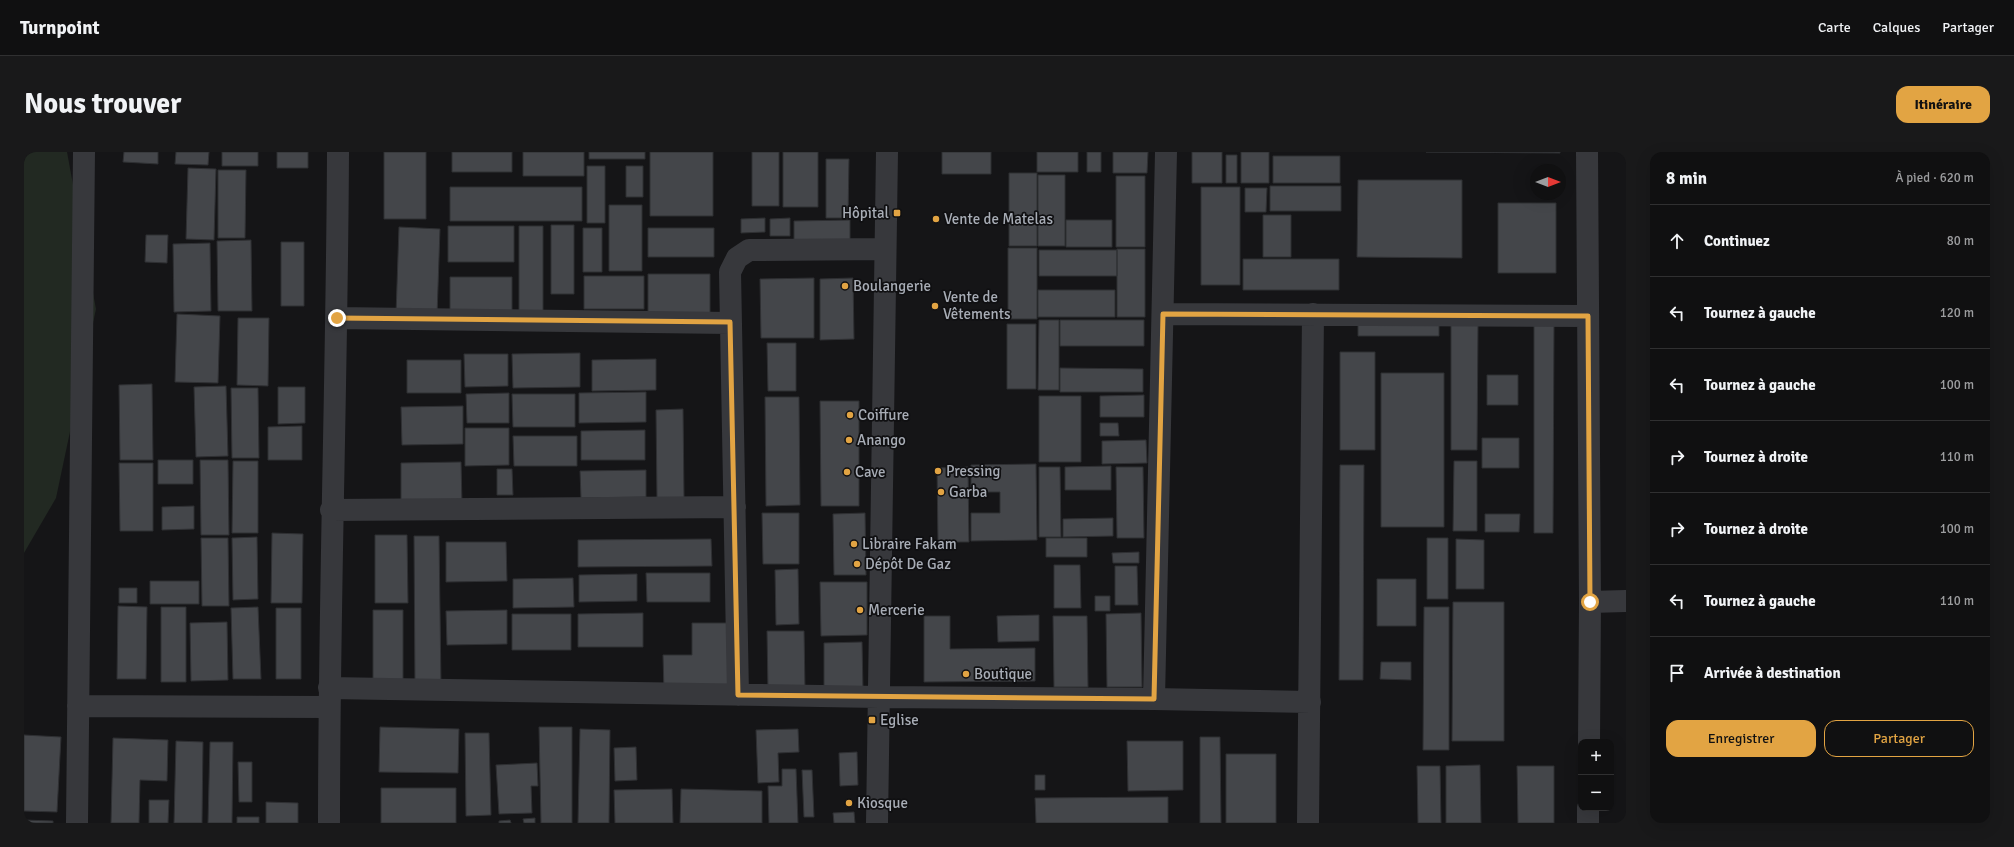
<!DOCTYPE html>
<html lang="fr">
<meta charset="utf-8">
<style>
:root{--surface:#101011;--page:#19191a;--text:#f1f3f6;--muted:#9c9d9f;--line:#303031;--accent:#e2a443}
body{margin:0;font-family:Signika,sans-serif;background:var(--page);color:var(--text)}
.controls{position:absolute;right:12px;bottom:12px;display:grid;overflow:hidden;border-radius:8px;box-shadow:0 4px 16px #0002}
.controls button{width:36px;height:36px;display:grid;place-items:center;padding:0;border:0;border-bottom:1px solid var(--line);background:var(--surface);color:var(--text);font:20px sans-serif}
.compass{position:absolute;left:1506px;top:12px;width:36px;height:36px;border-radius:50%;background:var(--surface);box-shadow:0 4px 16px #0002;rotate:90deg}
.stop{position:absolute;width:12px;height:12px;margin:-9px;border:3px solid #e2a443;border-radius:50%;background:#fff}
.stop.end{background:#e2a443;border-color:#fff;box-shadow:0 1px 4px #0008}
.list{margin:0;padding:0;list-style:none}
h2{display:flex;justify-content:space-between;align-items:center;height:52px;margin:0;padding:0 16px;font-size:17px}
h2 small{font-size:13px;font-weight:400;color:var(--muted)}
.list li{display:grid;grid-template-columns:26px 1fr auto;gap:12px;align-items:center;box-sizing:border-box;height:72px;padding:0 16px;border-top:1px solid var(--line)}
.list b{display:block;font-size:15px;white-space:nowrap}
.list em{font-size:13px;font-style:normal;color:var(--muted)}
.actions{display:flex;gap:8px;padding:12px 16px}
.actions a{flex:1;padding:9px 0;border:1px solid var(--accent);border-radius:12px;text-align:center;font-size:14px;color:var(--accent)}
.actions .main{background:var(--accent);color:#111}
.icon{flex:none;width:22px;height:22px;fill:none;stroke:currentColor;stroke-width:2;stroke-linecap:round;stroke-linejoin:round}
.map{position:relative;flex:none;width:1602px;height:671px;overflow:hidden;border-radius:12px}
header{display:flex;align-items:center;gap:24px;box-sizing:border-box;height:56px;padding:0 20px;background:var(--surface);border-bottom:1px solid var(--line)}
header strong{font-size:19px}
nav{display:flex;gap:22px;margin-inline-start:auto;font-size:14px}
.intro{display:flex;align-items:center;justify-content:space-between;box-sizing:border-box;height:96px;padding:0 24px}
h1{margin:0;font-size:28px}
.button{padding:10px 18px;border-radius:12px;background:var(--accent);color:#111;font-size:14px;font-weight:700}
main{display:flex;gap:24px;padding:0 24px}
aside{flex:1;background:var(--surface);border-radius:12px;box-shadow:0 4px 16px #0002}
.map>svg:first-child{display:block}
.green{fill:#222922}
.building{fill:#44464a;stroke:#2f3033}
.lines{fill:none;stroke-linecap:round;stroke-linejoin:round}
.minor{stroke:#37383c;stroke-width:22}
.route{stroke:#e2a443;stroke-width:5}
.poi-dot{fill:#e2a443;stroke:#101012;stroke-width:1.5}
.labels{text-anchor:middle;stroke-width:3.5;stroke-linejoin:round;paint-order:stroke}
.poi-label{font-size:15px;fill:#a8adb6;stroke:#101012;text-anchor:start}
</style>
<header>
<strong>Turnpoint</strong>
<nav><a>Carte</a><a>Calques</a><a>Partager</a></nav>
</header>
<div class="intro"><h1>Nous trouver</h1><a class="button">Itinéraire</a></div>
<main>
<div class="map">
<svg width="1602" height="671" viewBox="0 0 1602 671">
<rect width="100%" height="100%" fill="#151517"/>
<!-- green -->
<path class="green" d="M 0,0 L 43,0 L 72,157 L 32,346 L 0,401 Z"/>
<!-- building -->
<path class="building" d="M 100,0 L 134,0 L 134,12 L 99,10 Z
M 152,0 L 185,0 L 184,13 L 151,12 Z
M 198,0 L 234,0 L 234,14 L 198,14 Z
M 253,0 L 284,0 L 284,16 L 253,16 Z
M 360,0 L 402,0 L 402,67 L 360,67 Z
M 428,0 L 488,0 L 488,20 L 428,20 Z
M 499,0 L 560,0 L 560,24 L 499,24 Z
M 565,0 L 621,0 L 621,7 L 565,7 Z
M 626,0 L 689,0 L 689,64 L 626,64 Z
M 728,0 L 755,0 L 755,54 L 728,54 Z
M 759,0 L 794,0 L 794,55 L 759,55 Z
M 918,0 L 967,0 L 967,22 L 918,22 Z
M 1013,0 L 1054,0 L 1054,20 L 1013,20 Z
M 1063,0 L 1077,0 L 1077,20 L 1063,20 Z
M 1089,0 L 1124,0 L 1123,21 L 1089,21 Z
M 1168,0 L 1198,0 L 1198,31 L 1168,31 Z
M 1217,0 L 1245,0 L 1245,31 L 1217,31 Z
M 1402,0 L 1536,0 L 1536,1 Z
M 1202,3 L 1213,3 L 1213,31 L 1202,31 Z
M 1249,4 L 1316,4 L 1316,31 L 1249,31 Z
M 802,7 L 825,7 L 824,66 L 802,66 Z
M 563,14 L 581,14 L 581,71 L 563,71 Z
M 602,14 L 619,14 L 619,45 L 602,45 Z
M 164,16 L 192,17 L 190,88 L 162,87 Z
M 194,18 L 222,18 L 221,86 L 194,86 Z
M 985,21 L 1013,21 L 1013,94 L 985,94 Z
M 1014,23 L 1041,23 L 1041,94 L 1014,94 Z
M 1092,24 L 1121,24 L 1121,95 L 1092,95 Z
M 1334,28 L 1438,28 L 1438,106 L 1333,105 Z
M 1246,34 L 1317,34 L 1317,59 L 1246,59 Z
M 426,35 L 558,35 L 558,69 L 426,69 Z
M 1177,35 L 1216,35 L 1216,133 L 1177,133 Z
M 1221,36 L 1243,36 L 1242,60 L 1221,60 Z
M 1474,51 L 1532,51 L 1532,121 L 1474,121 Z
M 585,53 L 618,53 L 618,119 L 585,119 Z
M 1239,63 L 1267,63 L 1267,105 L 1239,105 Z
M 741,66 L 741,80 L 717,81 L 717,67 Z
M 766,66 L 766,84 L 746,84 L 746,67 Z
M 826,68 L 826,92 L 770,92 L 770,69 Z
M 1042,68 L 1088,68 L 1088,95 L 1042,95 Z
M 527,73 L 550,73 L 550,142 L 527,142 Z
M 424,74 L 490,74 L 490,110 L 424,110 Z
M 495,74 L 519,74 L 519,163 L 495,163 Z
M 375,75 L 416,77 L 413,164 L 372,162 Z
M 559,76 L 578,76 L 578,120 L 559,120 Z
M 624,76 L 690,76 L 690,105 L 624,105 Z
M 122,83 L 144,83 L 143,111 L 121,110 Z
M 227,88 L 228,159 L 194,159 L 193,89 Z
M 257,90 L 280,90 L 280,154 L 257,154 Z
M 186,91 L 187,159 L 150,160 L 149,92 Z
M 984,96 L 1013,96 L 1013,167 L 984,167 Z
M 1093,97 L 1121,97 L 1121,165 L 1093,165 Z
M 1015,98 L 1093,98 L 1093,124 L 1015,124 Z
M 1219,107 L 1315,107 L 1315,138 L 1219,138 Z
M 624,122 L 686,122 L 686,165 L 624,165 Z
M 560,124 L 620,124 L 620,157 L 560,157 Z
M 426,125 L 488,125 L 488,161 L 426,161 Z
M 790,126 L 790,186 L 737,186 L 736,127 Z
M 829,126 L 830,187 L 796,188 L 796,127 Z
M 1014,138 L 1091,138 L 1091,165 L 1014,165 Z
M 153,162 L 196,164 L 194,231 L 151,230 Z
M 214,166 L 245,166 L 244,234 L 213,233 Z
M 1015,168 L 1035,168 L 1035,238 L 1014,238 Z
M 1036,168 L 1120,168 L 1120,194 L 1036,194 Z
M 1334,168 L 1415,168 L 1415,184 L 1334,184 Z
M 1427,171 L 1454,172 L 1453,298 L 1427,298 Z
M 983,172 L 1012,172 L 1012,237 L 983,237 Z
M 1510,173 L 1530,173 L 1529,381 L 1510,381 Z
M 743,191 L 772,191 L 772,239 L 744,239 Z
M 1316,200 L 1351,200 L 1351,298 L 1316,298 Z
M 556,201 L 556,235 L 489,236 L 488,202 Z
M 440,202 L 484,202 L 484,234 L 441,235 Z
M 632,207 L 632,238 L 568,239 L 568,208 Z
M 383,208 L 437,208 L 437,241 L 383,241 Z
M 1036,216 L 1119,217 L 1119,240 L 1036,240 Z
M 1357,221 L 1420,221 L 1420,375 L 1357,375 Z
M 1463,223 L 1494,223 L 1494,253 L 1463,253 Z
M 128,232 L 129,308 L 96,308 L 95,233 Z
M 202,234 L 204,304 L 172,305 L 170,235 Z
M 254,235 L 281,235 L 281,271 L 254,272 Z
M 207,236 L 234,236 L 235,306 L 208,306 Z
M 622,240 L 622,270 L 555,271 L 555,241 Z
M 485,241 L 485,271 L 443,271 L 442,242 Z
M 488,242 L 551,242 L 551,275 L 489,275 Z
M 1120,243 L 1120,265 L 1076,265 L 1076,244 Z
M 1015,244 L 1057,244 L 1057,310 L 1015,310 Z
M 741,245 L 775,245 L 776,353 L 742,354 Z
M 796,249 L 835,249 L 835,354 L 797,354 Z
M 439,254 L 439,292 L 378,293 L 377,255 Z
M 659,257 L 660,346 L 633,346 L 632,258 Z
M 1076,271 L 1094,271 L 1095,284 L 1076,284 Z
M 278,274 L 278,308 L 244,308 L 244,275 Z
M 441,276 L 485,276 L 485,313 L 441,314 Z
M 621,278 L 621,308 L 557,308 L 557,279 Z
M 489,284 L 553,284 L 553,314 L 490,314 Z
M 1458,286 L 1495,286 L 1495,316 L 1458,316 Z
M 1122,288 L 1123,311 L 1078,312 L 1078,289 Z
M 134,308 L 169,308 L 169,332 L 134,332 Z
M 176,308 L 204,308 L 205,383 L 177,383 Z
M 209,309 L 234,309 L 234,381 L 208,381 Z
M 1430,309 L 1453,309 L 1453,379 L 1429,379 Z
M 437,310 L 438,353 L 377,353 L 377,311 Z
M 95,311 L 129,311 L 129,379 L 96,379 Z
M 1012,312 L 1013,388 L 947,389 L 947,361 L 976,361 L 976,340 L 947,340 L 947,313 Z
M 1316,313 L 1340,313 L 1339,528 L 1315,528 Z
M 1087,314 L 1087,338 L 1041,338 L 1041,315 Z
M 944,315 L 945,390 L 914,390 L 913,316 Z
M 1015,315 L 1036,315 L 1037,385 L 1015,385 Z
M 1092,315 L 1119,315 L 1120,386 L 1093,386 Z
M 473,317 L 488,317 L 489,343 L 473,343 Z
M 622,318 L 622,345 L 557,346 L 556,319 Z
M 170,354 L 170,377 L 138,378 L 138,355 Z
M 738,361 L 775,361 L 775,412 L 739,412 Z
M 841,361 L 842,423 L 810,423 L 809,362 Z
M 1461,362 L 1496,362 L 1495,380 L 1461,380 Z
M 1089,366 L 1089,384 L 1039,385 L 1039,367 Z
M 248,381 L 279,382 L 278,451 L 247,451 Z
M 351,383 L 383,383 L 384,451 L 351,451 Z
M 390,384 L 415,384 L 417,534 L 391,534 Z
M 233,385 L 234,447 L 209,448 L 208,386 Z
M 177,386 L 204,386 L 205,454 L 178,454 Z
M 1022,386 L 1063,386 L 1063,405 L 1022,405 Z
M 1403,386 L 1424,386 L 1424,447 L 1403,447 Z
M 687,387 L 688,414 L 554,415 L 554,388 Z
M 1432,387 L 1460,388 L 1460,437 L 1432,437 Z
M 422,390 L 482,390 L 483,429 L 422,430 Z
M 1115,400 L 1115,411 L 1089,411 L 1088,401 Z
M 1030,413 L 1056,413 L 1057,456 L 1030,456 Z
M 1091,414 L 1113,414 L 1114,453 L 1091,453 Z
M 774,417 L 775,472 L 752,473 L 751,418 Z
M 622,421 L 686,421 L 686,450 L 623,450 Z
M 613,422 L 613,449 L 555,450 L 555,423 Z
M 549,426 L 550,455 L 489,456 L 489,427 Z
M 1353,427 L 1392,427 L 1392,474 L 1353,474 Z
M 126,429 L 175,429 L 175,452 L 126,452 Z
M 796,430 L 843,430 L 843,483 L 797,484 Z
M 95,436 L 113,436 L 113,451 L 95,451 Z
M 1071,444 L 1086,444 L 1086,459 L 1071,459 Z
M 1429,450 L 1480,450 L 1480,589 L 1428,589 Z
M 94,454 L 123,455 L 122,527 L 93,527 Z
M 137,455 L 162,455 L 162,530 L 137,530 Z
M 234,455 L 237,527 L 209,527 L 207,456 Z
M 1400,455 L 1425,455 L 1425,598 L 1399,598 Z
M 252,456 L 277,456 L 277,527 L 252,527 Z
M 349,458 L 379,458 L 379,534 L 349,534 Z
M 483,458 L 483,492 L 423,493 L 422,459 Z
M 619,461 L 619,495 L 554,495 L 554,462 Z
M 1117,461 L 1118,535 L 1083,535 L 1082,462 Z
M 488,462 L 547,462 L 547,498 L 488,498 Z
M 1015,463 L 1015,489 L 974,490 L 973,464 Z
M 900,464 L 926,464 L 926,497 L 1011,496 L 1011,529 L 900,530 Z
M 1029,464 L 1063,464 L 1064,535 L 1030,535 Z
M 203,470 L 204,528 L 167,529 L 166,471 Z
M 668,471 L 703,471 L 704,539 L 640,539 L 639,503 L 668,503 Z
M 743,479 L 780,479 L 781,538 L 744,538 Z
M 838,490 L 839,539 L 800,539 L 800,491 Z
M 1357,510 L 1387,510 L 1387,528 L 1356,527 Z
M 356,575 L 435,577 L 434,621 L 355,620 Z
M 515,575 L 548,575 L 548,671 L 517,671 Z
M 556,577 L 586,578 L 585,671 L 554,671 Z
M 774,577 L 775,600 L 754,601 L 755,630 L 734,631 L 732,578 Z
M 441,581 L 465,581 L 467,663 L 442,664 Z
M 0,583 L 37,585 L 33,660 L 0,659 Z
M 1176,585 L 1196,585 L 1197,671 L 1176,671 Z
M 89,586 L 144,588 L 143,629 L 116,628 L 115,671 L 87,671 Z
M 152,589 L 179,590 L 178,671 L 150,671 Z
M 1103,589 L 1159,589 L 1159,638 L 1104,639 Z
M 186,590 L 209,590 L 208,671 L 184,671 Z
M 612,595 L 613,628 L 591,629 L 590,596 Z
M 833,600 L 834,633 L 816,634 L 815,601 Z
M 1202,602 L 1252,602 L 1252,671 L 1202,671 Z
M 214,610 L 228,610 L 228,650 L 215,650 Z
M 513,611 L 514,634 L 507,634 L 508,661 L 475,662 L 472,613 Z
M 1456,613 L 1457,671 L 1422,671 L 1422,614 Z
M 1393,614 L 1416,614 L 1417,671 L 1394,671 Z
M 1493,614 L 1530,614 L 1530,671 L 1494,671 Z
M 758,617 L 772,617 L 774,671 L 745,671 L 744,634 L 758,634 Z
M 778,618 L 788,618 L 790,665 L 780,665 Z
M 1011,623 L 1021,623 L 1021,638 L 1011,638 Z
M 357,636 L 432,636 L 432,671 L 357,671 Z
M 648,637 L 649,671 L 591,671 L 590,638 Z
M 657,637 L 738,639 L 738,671 L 656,671 Z
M 1144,645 L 1144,671 L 1012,671 L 1011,646 Z
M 125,648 L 145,648 L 144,671 L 125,671 Z
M 242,650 L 274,651 L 274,671 L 242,671 Z
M 830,660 L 831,671 L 810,671 L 809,661 Z
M 213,665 L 235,665 L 235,671 L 213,671 Z
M 511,666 L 511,671 L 500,671 L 499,667 Z
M 0,668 L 29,669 L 29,671 L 0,671 Z
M 486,668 L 487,671 L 475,671 L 475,669 Z"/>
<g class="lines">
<!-- minor -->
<path class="minor" d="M 1563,0 L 1566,450 L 1565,590
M 1139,162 L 1564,164
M 313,166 L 706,171
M 307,358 L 711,355
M 1566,450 L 1602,449
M 305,536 L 855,545 L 1130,547 L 1286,550
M 714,543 L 706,120 L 713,106 L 725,98 L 861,97
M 1130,547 L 1142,0
M 54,554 L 305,555
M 53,671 L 60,0
M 305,671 C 305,447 313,224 314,0
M 853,671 L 863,0
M 1284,671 L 1289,162
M 1564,671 L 1564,656"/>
</g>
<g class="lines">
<!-- route -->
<path class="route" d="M 313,166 L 706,170 L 714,543 L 1130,547 L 1139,162 L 1564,164 L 1566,450"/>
</g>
<!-- markers -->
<g class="poi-dot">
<rect x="869" y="57" width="8" height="8" rx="2"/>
<circle cx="912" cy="67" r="4"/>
<circle cx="821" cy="134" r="4"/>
<circle cx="911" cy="154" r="4"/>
<circle cx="826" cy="263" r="4"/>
<circle cx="825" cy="288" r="4"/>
<circle cx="914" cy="319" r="4"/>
<circle cx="823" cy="320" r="4"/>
<circle cx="917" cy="340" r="4"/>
<circle cx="830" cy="392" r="4"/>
<circle cx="833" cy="412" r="4"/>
<circle cx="836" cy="458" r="4"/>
<circle cx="942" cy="522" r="4"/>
<rect x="844" y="564" width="8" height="8" rx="2"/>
<circle cx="825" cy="651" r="4"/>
</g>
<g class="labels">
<!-- poi labels -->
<g class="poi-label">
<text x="865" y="66" text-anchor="end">Hôpital</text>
<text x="920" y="72">Vente de Matelas</text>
<text x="829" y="139">Boulangerie</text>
<text x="919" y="150">Vente de<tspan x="919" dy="17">Vêtements</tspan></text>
<text x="834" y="268">Coiffure</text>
<text x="833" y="293">Anango</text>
<text x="922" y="324">Pressing</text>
<text x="831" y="325">Cave</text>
<text x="925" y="345">Garba</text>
<text x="838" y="397">Libraire Fakam</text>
<text x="841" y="417">Dépôt De Gaz</text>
<text x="844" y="463">Mercerie</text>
<text x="950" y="527">Boutique</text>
<text x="856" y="573">Eglise</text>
<text x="833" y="656">Kiosque</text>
</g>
</g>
</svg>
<div class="controls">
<button>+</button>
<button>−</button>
</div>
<svg class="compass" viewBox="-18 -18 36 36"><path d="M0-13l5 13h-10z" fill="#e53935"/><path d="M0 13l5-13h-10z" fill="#9c9d9f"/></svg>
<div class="stop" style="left:1566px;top:450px"></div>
<div class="stop end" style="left:313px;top:166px"></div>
</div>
<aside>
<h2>8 min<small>À pied · 620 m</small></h2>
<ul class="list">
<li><svg class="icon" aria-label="ahead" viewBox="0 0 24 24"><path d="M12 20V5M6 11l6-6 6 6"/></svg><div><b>Continuez</b></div><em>80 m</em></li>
<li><svg class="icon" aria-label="left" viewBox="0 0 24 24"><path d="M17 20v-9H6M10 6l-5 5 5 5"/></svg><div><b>Tournez à gauche</b></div><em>120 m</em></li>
<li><svg class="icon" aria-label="left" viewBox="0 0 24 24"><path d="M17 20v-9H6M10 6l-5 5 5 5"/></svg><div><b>Tournez à gauche</b></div><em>100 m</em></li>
<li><svg class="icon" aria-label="right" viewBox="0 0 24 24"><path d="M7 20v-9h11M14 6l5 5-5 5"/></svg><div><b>Tournez à droite</b></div><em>110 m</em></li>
<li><svg class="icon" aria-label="right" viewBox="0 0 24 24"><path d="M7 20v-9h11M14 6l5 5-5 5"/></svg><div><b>Tournez à droite</b></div><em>100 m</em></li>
<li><svg class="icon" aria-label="left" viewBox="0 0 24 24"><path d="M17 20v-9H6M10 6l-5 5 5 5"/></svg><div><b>Tournez à gauche</b></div><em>110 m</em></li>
<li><svg class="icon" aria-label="arrive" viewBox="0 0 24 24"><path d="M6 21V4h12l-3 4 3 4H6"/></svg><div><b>Arrivée à destination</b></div></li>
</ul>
<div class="actions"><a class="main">Enregistrer</a><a>Partager</a></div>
</aside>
</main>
